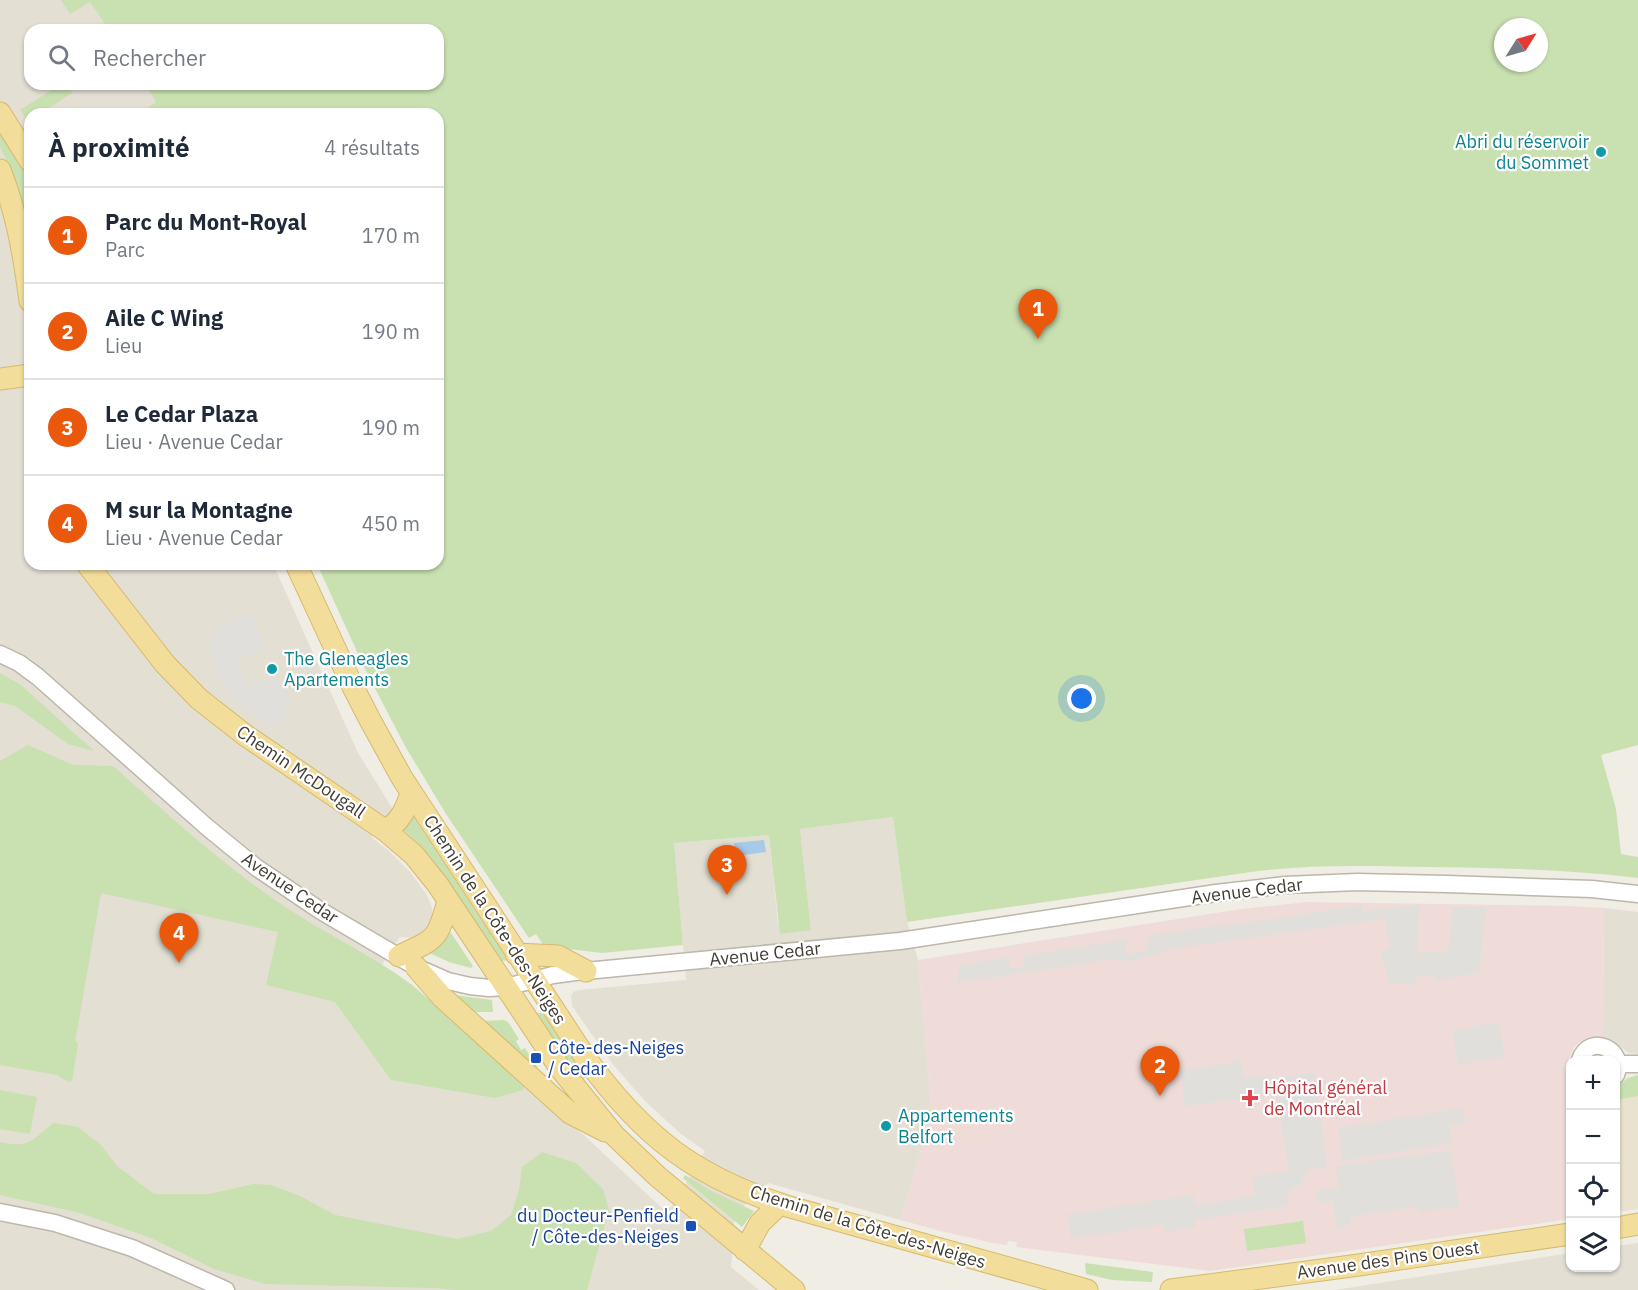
<!DOCTYPE html>
<html lang="fr">
<meta charset="utf-8">
<style>
:root{--surface:#fff;--page:#f2f2f3;--text:#1f2937;--muted:#747a83;--line:#e0e1e3;--accent:#ea580c}
body{margin:0;font-family:"IBM Plex Sans",sans-serif;background:var(--page);color:var(--text)}
.controls{position:absolute;right:18px;bottom:18px;display:grid;overflow:hidden;border-radius:12px;box-shadow:0 2px 4px #0004}
.controls button{width:54px;height:54px;display:grid;place-items:center;padding:0;border:0;border-bottom:2px solid var(--line);background:var(--surface);color:var(--text);font:30px sans-serif}
.compass{position:absolute;left:1494px;top:18px;width:54px;height:54px;border-radius:50%;background:var(--surface);box-shadow:0 2px 4px #0004;rotate:53deg}
.you{position:absolute;left:1082px;top:699px;width:21px;height:21px;margin:-15px;border:4px solid #fff;border-radius:50%;background:#1a73e8;box-shadow:0 0 0 9px #1a73e833}
.badge{display:grid;place-items:center;width:39px;height:39px;border-radius:50%;background:var(--accent);color:#fff;font-size:20px;font-weight:700}
.pin{position:absolute;translate:-50% -50px;filter:drop-shadow(0 2px 3px #0008)}
.pin::after{content:'';position:absolute;top:32px;width:21px;height:18px;background:inherit;clip-path:polygon(0 0,100% 0,50% 100%)}
.list{margin:0;padding:0;list-style:none}
h2{display:flex;justify-content:space-between;align-items:center;height:78px;margin:0;padding:0 24px;font-size:26px}
h2 small{font-size:20px;font-weight:400;color:var(--muted)}
.list li{display:grid;grid-template-columns:39px 1fr auto;gap:18px;align-items:center;box-sizing:border-box;height:96px;padding:0 24px;border-top:2px solid var(--line)}
.list b{display:block;font-size:22px;white-space:nowrap}
.list p{margin:0;font-size:20px;white-space:nowrap;color:var(--muted)}
.list em{font-size:20px;font-style:normal;color:var(--muted)}
.icon{flex:none;width:33px;height:33px;fill:none;stroke:currentColor;stroke-width:2;stroke-linecap:round;stroke-linejoin:round}
.map{position:relative;flex:none;width:1638px;height:1290px;overflow:hidden}
.search{position:absolute;background:var(--surface);box-shadow:0 2px 4px #0004;left:24px;top:24px;width:420px;height:66px;display:flex;align-items:center;gap:15px;box-sizing:border-box;padding:0 21px;border-radius:18px;color:var(--muted);font-size:22px}
.panel{position:absolute;background:var(--surface);box-shadow:0 2px 4px #0004;left:24px;top:108px;width:420px;height:462px;border-radius:18px}
.map>svg:first-child{display:block}
.residential{fill:#e3dfd3}
.education{fill:#e8e2cf}
.medical{fill:#efdcd8}
.green{fill:#c9e0b1;fill-rule:evenodd}
.parking{fill:#e1dfdc}
.water{fill:#a6cae7}
.lines{fill:none;stroke-linecap:round;stroke-linejoin:round}
.minor-casing{stroke:#bdb7ab;stroke-width:19}
.major-casing{stroke:#d5ba6d;stroke-width:23}
.minor{stroke:#fff;stroke-width:16}
.major{stroke:#f3dd9a;stroke-width:21}
.culture-dot{fill:#0f9aa8;stroke:#fff;stroke-width:2}
.transit-dot{fill:#1a4fb4;stroke:#fff;stroke-width:2}
.health-dot{fill:#e0444e;stroke:#fff;stroke-width:2}
.labels{text-anchor:middle;stroke-width:4.5;stroke-linejoin:round;paint-order:stroke}
.culture-label{font-size:18px;fill:#0d838f;stroke:#fff;text-anchor:start}
.street-label{font-size:18px;fill:#413d35;stroke:#fff}
.transit-label{font-size:18px;fill:#164399;stroke:#fff;text-anchor:start}
.health-label{font-size:18px;fill:#be3a42;stroke:#fff;text-anchor:start}
</style>
<div class="map">
<svg width="1638" height="1290" viewBox="0 0 1638 1290">
<rect width="100%" height="100%" fill="#f0ede4"/>
<!-- residential -->
<path class="residential" d="M 0,0 L 95,0 L 116,30 L 30,30 L 30,84 L 151,84 L 165,114 L 30,114 L 30,564 L 273,564 L 358,753 L 394,811 L 371,837 L 389,851 L 410,872 L 427,895 L 432,908 L 433,916 L 429,928 L 418,936 L 411,938 L 400,937 L 382,965 L 412,985 L 464,1029 L 587,1138 L 665,1211 L 673,1205 L 705,1151 L 681,1134 L 647,1103 L 615,1067 L 572,1006 L 571,997 L 573,992 L 579,990 L 686,980 L 674,843 L 769,835 L 778,924 L 811,930 L 800,829 L 893,817 L 907,922 L 918,960 L 932,1117 L 900,1220 L 768,1183 L 735,1214 L 731,1267 L 759,1290 L 0,1290 Z
M 1604,908 L 1638,912 L 1638,1054 L 1629,1053 L 1610,1040 L 1603,1037 Z
M 1638,1243 L 1638,1290 L 1335,1290 L 1570,1253 L 1570,1268 L 1616,1268 L 1616,1246 Z"/>
<!-- education -->
<path class="education" d="M 1638,1096 L 1638,1209 L 1616,1212 L 1616,1100 Z"/>
<!-- medical -->
<path class="medical" d="M 1307,902 L 1568,906 L 1604,908 L 1603,1037 L 1591,1037 L 1578,1043 L 1574,1047 L 1569,1059 L 1570,1080 L 1570,1219 L 1210,1271 L 1016,1247 L 1017,1242 L 1008,1241 L 1007,1245 L 993,1243 L 945,1232 L 900,1220 L 932,1117 L 918,960 L 1241,909 Z"/>
<!-- green -->
<path class="green" d="M 61,0 L 1638,0 L 1638,745 L 1601,755 L 1616,809 L 1621,854 L 1638,857 L 1638,878 C 1568,869 1498,868 1427,867 C 1371,866 1314,864 1258,871 L 907,922 L 893,817 L 800,829 L 811,930 L 780,934 L 769,835 L 674,843 L 683,945 L 602,953 L 544,946 L 536,934 L 529,938 L 446,814 L 405,746 L 365,669 L 317,564 L 438,564 L 438,114 L 141,114 L 140,113 L 156,102 L 145,84 L 438,84 L 438,30 L 109,30 L 90,2 L 70,14 ZM 1503,27 L 1539,27 L 1539,63 L 1503,63 Z
M 61,84 L 70,85 L 72,87 L 71,92 L 72,93 L 40,114 L 30,114 L 30,120 L 28,122 L 20,110 Z
M 0,133 L 18,161 L 17,163 L 20,164 L 30,180 L 30,231 L 21,197 L 0,146 Z
M 0,673 L 21,685 L 94,751 L 68,744 L 15,706 L 0,702 Z
M 28,745 L 73,765 L 113,766 C 165,812 215,858 272,898 C 317,930 368,952 412,985 L 525,1083 L 523,1090 L 495,1098 L 391,1080 L 335,1002 L 266,985 L 278,932 L 101,893 L 77,1031 L 75,1039 L 78,1044 L 72,1081 L 69,1082 L 57,1075 L 0,1065 L 0,761 Z
M 412,814 L 508,960 L 502,961 L 437,866 L 421,846 L 401,828 Z
M 447,927 L 473,966 L 471,968 L 449,962 L 425,951 Z
M 454,995 L 492,1000 L 493,1012 L 473,1012 Z
M 542,1012 L 586,1077 L 582,1080 L 536,1014 Z
M 504,1020 L 508,1022 L 519,1039 L 516,1041 L 521,1050 L 525,1048 L 541,1073 L 483,1021 Z
M 1638,1075 L 1638,1096 L 1616,1100 L 1616,1087 L 1628,1078 Z
M 0,1090 L 37,1097 L 30,1134 L 0,1129 Z
M 53,1123 L 78,1127 L 101,1145 L 117,1166 L 154,1194 L 209,1194 L 253,1184 L 271,1185 L 300,1196 L 335,1215 L 457,1239 L 491,1231 L 511,1215 L 519,1190 L 522,1167 L 542,1152 L 576,1163 L 603,1189 L 609,1210 L 587,1290 L 456,1290 L 434,1288 L 265,1284 L 214,1269 L 151,1238 L 80,1213 L 0,1195 L 0,1142 C 28,1149 33,1140 53,1123 Z
M 685,1175 L 711,1191 L 754,1211 L 742,1227 L 683,1178 Z
M 1303,1221 L 1306,1243 L 1247,1251 L 1244,1229 Z
M 1085,1263 L 1153,1272 L 1152,1282 L 1112,1280 L 1086,1274 Z"/>
<!-- parking -->
<path class="parking" d="M 251,613 L 266,647 L 236,661 L 247,687 L 275,676 L 287,695 L 291,699 L 285,710 L 287,717 L 269,726 L 229,697 L 209,656 L 212,632 L 216,629 Z
M 1362,905 L 1363,912 L 1404,906 L 1419,906 L 1417,951 L 1424,952 L 1448,951 L 1453,907 L 1486,907 L 1479,973 L 1436,980 L 1435,974 L 1416,977 L 1417,984 L 1390,984 L 1380,951 L 1391,947 L 1386,930 L 1386,919 L 1170,949 L 1150,957 L 1126,961 L 1108,960 L 957,983 L 960,965 L 1010,957 L 1009,968 L 1023,967 L 1024,955 L 1126,940 L 1125,953 L 1127,954 L 1144,951 L 1152,935 L 1221,925 L 1223,926 Z
M 1499,1022 L 1505,1057 L 1458,1065 L 1452,1030 Z
M 1241,1061 L 1244,1077 L 1257,1075 L 1273,1078 L 1314,1072 L 1327,1167 L 1308,1170 L 1307,1174 L 1300,1185 L 1287,1193 L 1289,1206 L 1196,1220 L 1196,1227 L 1165,1232 L 1163,1225 L 1071,1239 L 1067,1214 L 1193,1195 L 1196,1205 L 1255,1196 L 1252,1177 L 1289,1171 L 1276,1094 L 1185,1106 L 1180,1070 Z
M 1463,1108 L 1466,1124 L 1449,1126 L 1452,1143 L 1342,1161 L 1338,1128 Z
M 1451,1150 L 1459,1207 L 1420,1212 L 1416,1207 L 1350,1217 L 1351,1223 L 1341,1229 L 1337,1229 L 1333,1201 L 1317,1203 L 1316,1190 L 1339,1187 L 1335,1166 Z"/>
<!-- water -->
<path class="water" d="M 764,840 L 766,852 L 736,856 L 734,843 Z"/>
<g class="lines">
<!-- minor casing -->
<g class="minor-casing">
<path id="minor" d="M 0,654 L 19,663 L 38,677 L 208,828 L 257,868 L 321,911 L 416,967 L 448,981 L 470,986 L 489,988 L 506,987 L 553,975 L 575,972 L 900,941 L 1216,893 L 1285,885 L 1357,882 L 1447,884 L 1592,889 L 1638,894
M 1580,1060 C 1589,1032 1627,1050 1616,1075
M 1618,1064 L 1638,1064
M 0,1212 L 55,1223 L 132,1248 L 226,1290"/>
</g>
<!-- major casing -->
<g class="major-casing">
<path id="major" d="M 0,113 L 30,161
M 0,170 C 17,213 24,256 30,301
M 0,379 L 30,375
M 87,564 L 165,664 L 199,699 L 245,735 L 386,831 L 414,855 L 438,885 L 560,1068 L 614,1135 L 657,1176 L 794,1290
M 296,564 L 353,687 L 370,720 L 402,778 L 585,1057 C 643,1137 696,1178 790,1207 L 1087,1290
M 386,831 C 401,820 406,809 411,793
M 516,954 L 558,956 L 586,971
M 399,956 C 436,939 438,940 448,900
M 416,967 L 442,997 L 570,1113 L 605,1131
M 1616,1228 L 1638,1224
M 745,1250 L 760,1223 L 780,1204
M 1171,1290 L 1359,1265 L 1570,1234"/>
</g>
<!-- minor -->
<use href="#minor" class="minor"/>
<!-- major -->
<use href="#major" class="major"/>
</g>
<!-- markers -->
<g class="culture-dot">
<circle cx="1601" cy="152" r="6"/>
<circle cx="272" cy="669" r="6"/>
<circle cx="886" cy="1126" r="6"/>
</g>
<g class="transit-dot">
<rect x="530" y="1052" width="12" height="12" rx="3"/>
<rect x="685" y="1220" width="12" height="12" rx="3"/>
</g>
<path class="health-dot" d="M1247 1089h6v6h6v6h-6v6h-6v-6h-6v-6h6z"/>
<g class="labels">
<!-- culture labels -->
<g class="culture-label">
<text x="1589" y="148" text-anchor="end">Abri du réservoir<tspan x="1589" dy="21">du Sommet</tspan></text>
<text x="284" y="665">The Gleneagles<tspan x="284" dy="21">Apartements</tspan></text>
<text x="898" y="1122">Appartements<tspan x="898" dy="21">Belfort</tspan></text>
</g>
<!-- street labels -->
<g class="street-label">
<text transform="translate(301 772) rotate(34)" y="6">Chemin McDougall</text>
<text transform="translate(290 888) rotate(34)" y="6">Avenue Cedar</text>
<text transform="translate(1247 891) rotate(-7)" y="6">Avenue Cedar</text>
<text transform="translate(495 920) rotate(57)" y="6">Chemin de la Côte-des-Neiges</text>
<text transform="translate(765 954) rotate(-6)" y="6">Avenue Cedar</text>
<text transform="translate(868 1227) rotate(17)" y="6">Chemin de la Côte-des-Neiges</text>
<text transform="translate(1388 1260) rotate(-8)" y="6">Avenue des Pins Ouest</text>
</g>
<!-- transit labels -->
<g class="transit-label">
<text x="548" y="1054">Côte-des-Neiges<tspan x="548" dy="21">/ Cedar</tspan></text>
<text x="679" y="1222" text-anchor="end">du Docteur-Penfield<tspan x="679" dy="21">/ Côte-des-Neiges</tspan></text>
</g>
<!-- health labels -->
<g class="health-label">
<text x="1264" y="1094">Hôpital général<tspan x="1264" dy="21">de Montréal</tspan></text>
</g>
</g>
</svg>
<div class="controls">
<button>+</button>
<button>−</button>
<button><svg class="icon" aria-label="locate" viewBox="0 0 24 24"><circle cx="12" cy="12" r="6"/><path d="M12 2v4M12 18v4M2 12h4M18 12h4"/></svg></button>
<button><svg class="icon" aria-label="layers" viewBox="0 0 24 24"><path d="M12 4l9 5-9 5-9-5zM3 14l9 5 9-5"/></svg></button>
</div>
<svg class="compass" viewBox="-18 -18 36 36"><path d="M0-13l5 13h-10z" fill="#e53935"/><path d="M0 13l5-13h-10z" fill="#747a83"/></svg>
<div class="you"></div>
<div class="pin badge" style="left:1038px;top:339px">1</div>
<div class="pin badge" style="left:1160px;top:1096px">2</div>
<div class="pin badge" style="left:727px;top:895px">3</div>
<div class="pin badge" style="left:179px;top:963px">4</div>
<div class="search"><svg class="icon" aria-label="search" viewBox="0 0 24 24"><circle cx="10" cy="10" r="6"/><path d="M15 15l6 6"/></svg>Rechercher</div>
<section class="panel">
<h2>À proximité<small>4 résultats</small></h2>
<ul class="list">
<li><span class="badge">1</span><div><b>Parc du Mont-Royal</b><p>Parc</p></div><em>170 m</em></li>
<li><span class="badge">2</span><div><b>Aile C Wing</b><p>Lieu</p></div><em>190 m</em></li>
<li><span class="badge">3</span><div><b>Le Cedar Plaza</b><p>Lieu · Avenue Cedar</p></div><em>190 m</em></li>
<li><span class="badge">4</span><div><b>M sur la Montagne</b><p>Lieu · Avenue Cedar</p></div><em>450 m</em></li>
</ul>
</section>
</div>
